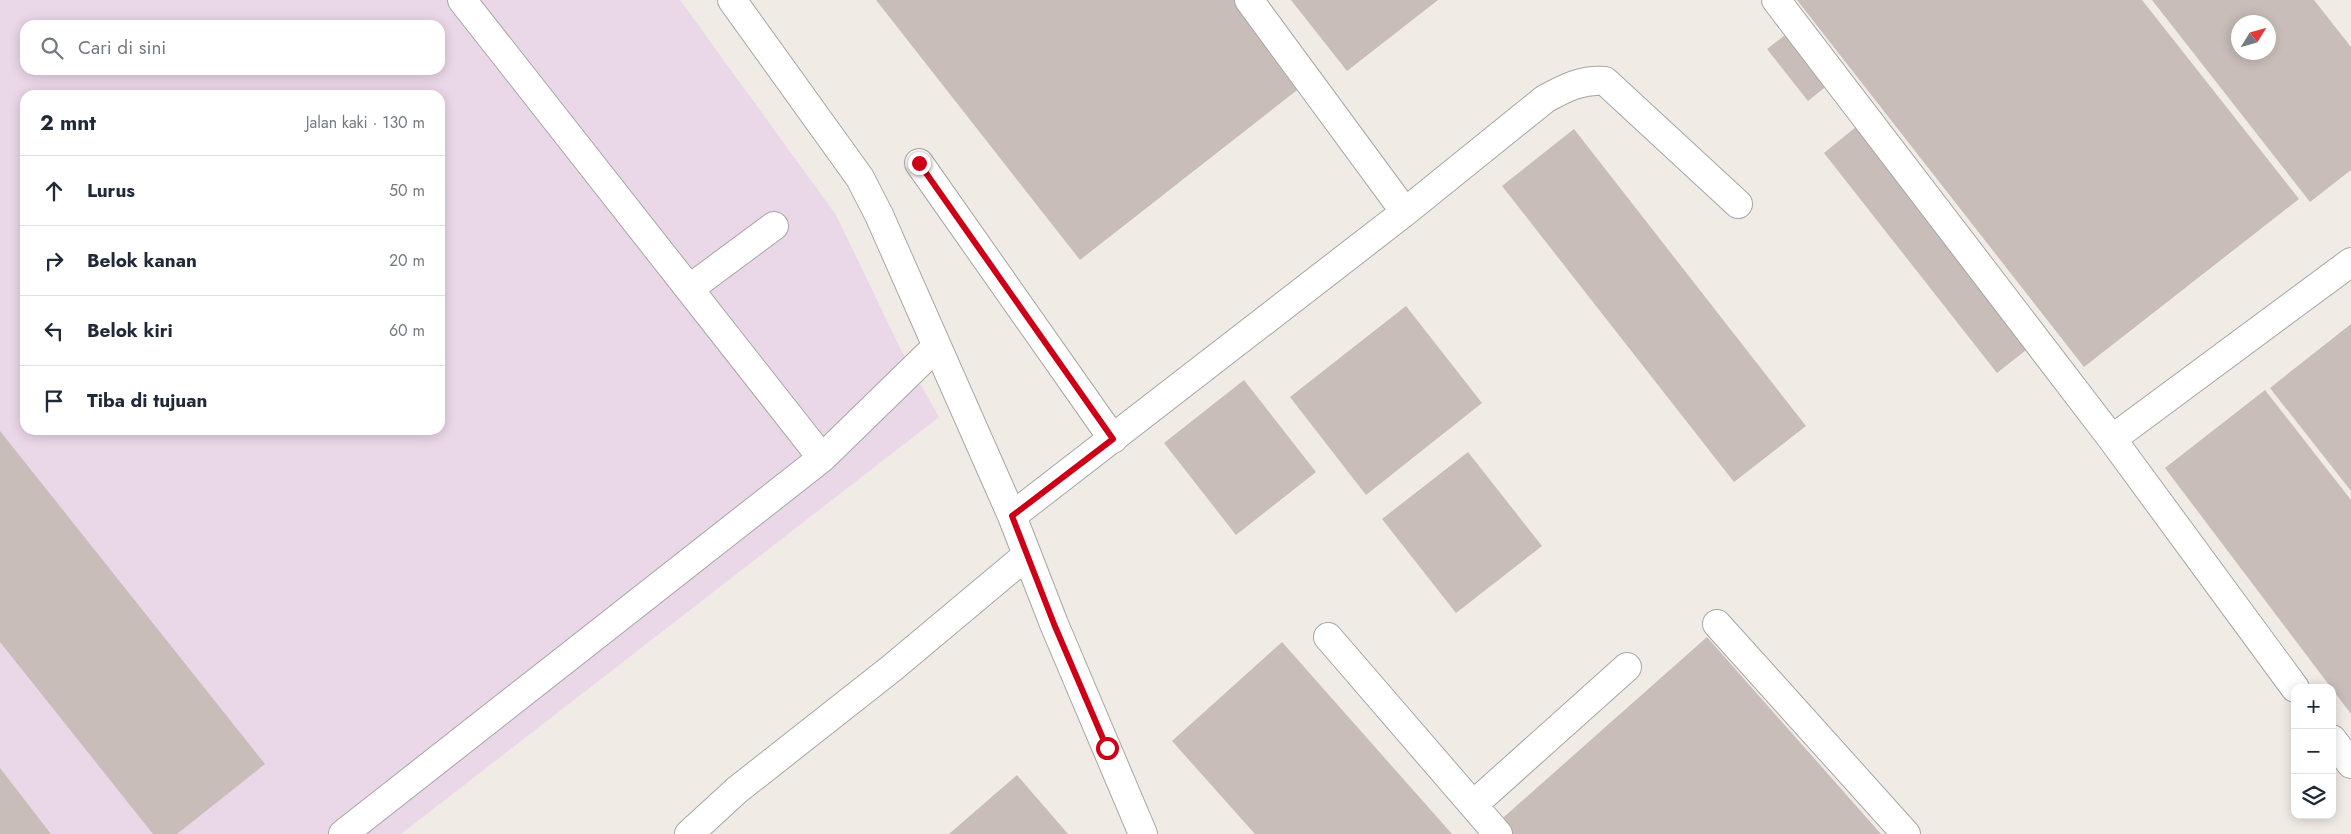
<!DOCTYPE html>
<html lang="id">
<meta charset="utf-8">
<style>
:root{--surface:#fff;--page:#f6f6f7;--text:#1f2937;--muted:#747a83;--line:#e0e1e3}
body{margin:0;font-family:Jost,sans-serif;background:var(--page);color:var(--text)}
.controls{position:absolute;right:15px;bottom:15px;display:grid;overflow:hidden;border-radius:10px;box-shadow:0 2px 12px #0003}
.controls button{width:45px;height:45px;display:grid;place-items:center;padding:0;border:0;border-bottom:1px solid var(--line);background:var(--surface);color:var(--text);font:25px sans-serif}
.compass{position:absolute;left:2231px;top:15px;width:45px;height:45px;border-radius:50%;background:var(--surface);box-shadow:0 2px 12px #0003;rotate:53deg}
.stop{position:absolute;width:15px;height:15px;margin:-11px;border:4px solid #ce0017;border-radius:50%;background:#fff}
.stop.end{background:#ce0017;border-color:#fff;box-shadow:0 1px 5px #0008}
.list{margin:0;padding:0;list-style:none}
h2{display:flex;justify-content:space-between;align-items:center;height:65px;margin:0;padding:0 20px;font-size:21px}
h2 small{font-size:16px;font-weight:400;color:var(--muted)}
.list li{display:grid;grid-template-columns:32px 1fr auto;gap:15px;align-items:center;box-sizing:border-box;height:70px;padding:0 20px;border-top:1px solid var(--line)}
.list b{display:block;font-size:19px;white-space:nowrap}
.list em{font-size:16px;font-style:normal;color:var(--muted)}
.icon{flex:none;width:28px;height:28px;fill:none;stroke:currentColor;stroke-width:2;stroke-linecap:round;stroke-linejoin:round}
.map{position:relative;flex:none;width:2351px;height:834px;overflow:hidden}
.search{position:absolute;background:var(--surface);box-shadow:0 2px 12px #0003;left:20px;top:20px;width:425px;height:55px;display:flex;align-items:center;gap:12px;box-sizing:border-box;padding:0 18px;border-radius:15px;color:var(--muted);font-size:19px}
.panel{position:absolute;background:var(--surface);box-shadow:0 2px 12px #0003;left:20px;top:90px;width:425px;height:345px;border-radius:15px}
.map>svg:first-child{display:block}
.industrial{fill:#ead7e8;fill-rule:evenodd}
.building{fill:#c8bdb8;fill-rule:evenodd}
.lines{fill:none;stroke-linecap:round;stroke-linejoin:round}
.minor-casing{stroke:#a6a6a6;stroke-width:30}
.minor{stroke:#fff;stroke-width:28}
.route{stroke:#ce0017;stroke-width:6}
</style>
<div class="map">
<svg width="2351" height="834" viewBox="0 0 2351 834">
<rect width="100%" height="100%" fill="#f0ebe5"/>
<!-- industrial -->
<path class="industrial" d="M 0,0 L 680,0 L 836,215 L 900,348 L 939,417 L 401,834 L 0,834 ZM 25,25 L 440,25 L 440,70 L 25,70 ZM 25,95 L 440,95 L 440,430 L 25,430 Z"/>
<!-- building -->
<path class="building" d="M 876,0 L 1234,0 L 1301,87 L 1080,260 Z
M 1291,0 L 1438,0 L 1347,71 Z
M 1797,0 L 2142,0 L 2299,199 L 2084,367 Z
M 2152,0 L 2314,0 L 2351,47 L 2351,170 L 2310,202 ZM 2238,22 L 2268,22 L 2268,52 L 2238,52 Z
M 1794,28 L 1834,80 L 1808,101 L 1767,49 Z
M 1862,122 L 2035,343 L 1997,373 L 1824,153 Z
M 1574,129 L 1806,426 L 1734,482 L 1502,186 Z
M 1406,306 L 1482,403 L 1366,495 L 1290,397 Z
M 2351,324 L 2351,491 L 2270,388 Z
M 1244,380 L 1316,472 L 1236,535 L 1164,443 Z
M 2265,390 L 2351,500 L 2351,714 L 2165,468 Z
M 0,431 L 265,764 L 177,834 L 153,834 L 0,642 Z
M 1468,452 L 1542,546 L 1456,613 L 1382,519 Z
M 1707,637 L 1881,834 L 1505,834 L 1496,824 Z
M 1282,642 L 1452,834 L 1255,834 L 1172,741 Z
M 0,768 L 51,834 L 0,834 Z
M 1017,775 L 1068,834 L 949,834 Z"/>
<g class="lines">
<!-- minor casing -->
<g class="minor-casing">
<path id="minor" d="M 462,0 L 822,458
M 732,0 L 860,178 L 879,215 L 1012,516 L 1054,624 L 1143,834
M 1249,0 L 1405,212
M 1776,0 L 2112,439 L 2295,688
M 919,163 L 1113,439
M 689,289 L 774,226
M 2112,439 L 2351,262
M 1012,516 L 1405,212 L 1545,99 C 1565,88 1582,79 1605,81 L 1738,204
M 1717,624 L 1906,834
M 1328,637 L 1498,834
M 2332,739 L 2351,764
M 1473,805 L 1627,667
M 343,834 L 822,458 L 936,347
M 689,834 L 737,790 L 892,668 L 1027,555"/>
</g>
<!-- minor -->
<use href="#minor" class="minor"/>
</g>
<g class="lines">
<!-- route -->
<path class="route" d="M 919,163 L 1113,439 L 1012,516 L 1054,624 L 1107,748"/>
</g>
</svg>
<div class="controls">
<button>+</button>
<button>−</button>
<button><svg class="icon" aria-label="layers" viewBox="0 0 24 24"><path d="M12 4l9 5-9 5-9-5zM3 14l9 5 9-5"/></svg></button>
</div>
<svg class="compass" viewBox="-18 -18 36 36"><path d="M0-13l5 13h-10z" fill="#e53935"/><path d="M0 13l5-13h-10z" fill="#747a83"/></svg>
<div class="stop" style="left:1107px;top:748px"></div>
<div class="stop end" style="left:919px;top:163px"></div>
<div class="search"><svg class="icon" aria-label="search" viewBox="0 0 24 24"><circle cx="10" cy="10" r="6"/><path d="M15 15l6 6"/></svg>Cari di sini</div>
<section class="panel">
<h2>2 mnt<small>Jalan kaki · 130 m</small></h2>
<ul class="list">
<li><svg class="icon" aria-label="ahead" viewBox="0 0 24 24"><path d="M12 20V5M6 11l6-6 6 6"/></svg><div><b>Lurus</b></div><em>50 m</em></li>
<li><svg class="icon" aria-label="right" viewBox="0 0 24 24"><path d="M7 20v-9h11M14 6l5 5-5 5"/></svg><div><b>Belok kanan</b></div><em>20 m</em></li>
<li><svg class="icon" aria-label="left" viewBox="0 0 24 24"><path d="M17 20v-9H6M10 6l-5 5 5 5"/></svg><div><b>Belok kiri</b></div><em>60 m</em></li>
<li><svg class="icon" aria-label="arrive" viewBox="0 0 24 24"><path d="M6 21V4h12l-3 4 3 4H6"/></svg><div><b>Tiba di tujuan</b></div></li>
</ul>
</section>
</div>
